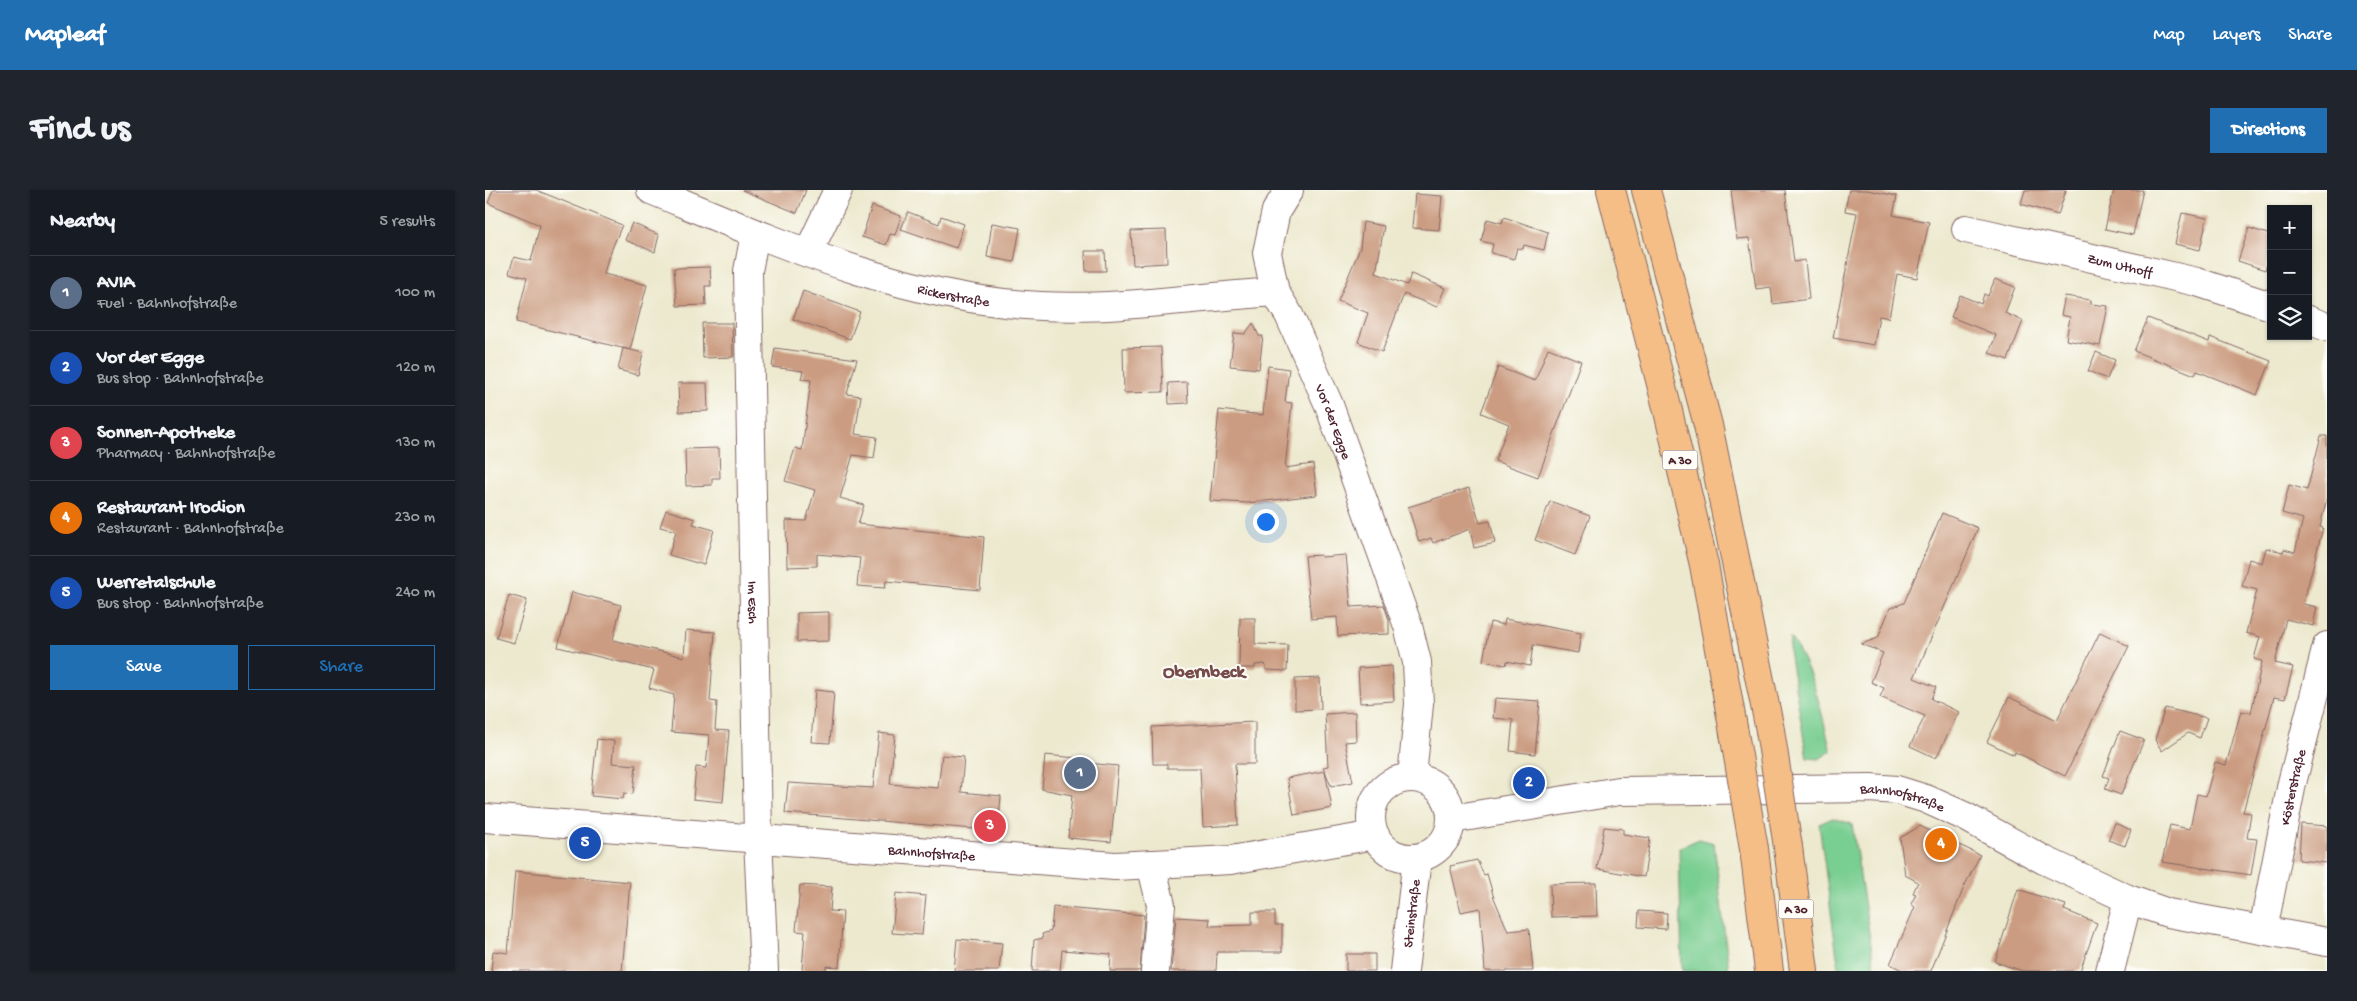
<!DOCTYPE html>
<meta charset="utf-8">
<style>
:root{--surface:#171b24;--page:#20242c;--text:#f1f3f6;--muted:#9ea1a6;--line:#363941;--accent:#1f6fb2}
body{margin:0;font-family:"Gochi Hand",sans-serif;background:var(--page);color:var(--text)}
.controls{position:absolute;right:15px;top:15px;display:grid;overflow:hidden;border-radius:0px;box-shadow:0 1px 4px #0004}
.controls button{width:45px;height:45px;display:grid;place-items:center;padding:0;border:0;border-bottom:1px solid var(--line);background:var(--surface);color:var(--text);font:25px sans-serif}
.you{position:absolute;left:780px;top:331px;width:18px;height:18px;margin:-12px;border:4px solid #fff;border-radius:50%;background:#1a73e8;box-shadow:0 0 0 8px #1a73e833}
.badge{display:grid;place-items:center;width:32px;height:32px;border-radius:50%;background:var(--accent);color:#fff;font-size:16px;font-weight:700}
.pin{position:absolute;translate:-50% -50%;border:2px solid #fff;box-shadow:0 1px 5px #0006}
.list{margin:0;padding:0;list-style:none}
h2{display:flex;justify-content:space-between;align-items:center;height:65px;margin:0;padding:0 20px;font-size:21px}
h2 small{font-size:16px;font-weight:400;color:var(--muted)}
.list li{display:grid;grid-template-columns:32px 1fr auto;gap:15px;align-items:center;box-sizing:border-box;height:75px;padding:0 20px;border-top:1px solid var(--line)}
.list b{display:block;font-size:19px;white-space:nowrap}
.list p{margin:0;font-size:16px;white-space:nowrap;color:var(--muted)}
.list em{font-size:16px;font-style:normal;color:var(--muted)}
.actions{display:flex;gap:10px;padding:15px 20px}
.actions a{flex:1;padding:11px 0;border:1px solid var(--accent);border-radius:0px;text-align:center;font-size:18px;color:var(--accent)}
.actions .main{background:var(--accent);color:#fff}
.icon{flex:none;width:28px;height:28px;fill:none;stroke:currentColor;stroke-width:2;stroke-linecap:round;stroke-linejoin:round}
.map{position:relative;flex:none;width:1842px;height:781px;overflow:hidden;border-radius:0px}
header{display:flex;align-items:center;gap:30px;box-sizing:border-box;height:70px;padding:0 25px;background:var(--accent);color:#fff}
header strong{font-size:24px}
nav{display:flex;gap:28px;margin-inline-start:auto;font-size:18px}
.intro{display:flex;align-items:center;justify-content:space-between;box-sizing:border-box;height:120px;padding:0 30px}
h1{margin:0;font-size:35px}
.button{padding:12px 22px;border-radius:0px;background:var(--accent);color:#fff;font-size:18px;font-weight:700}
main{display:flex;gap:30px;padding:0 30px}
aside{flex:1;background:var(--surface);border-radius:0px;box-shadow:0 1px 4px #0004}
.map>svg:first-child{display:block}
.green{fill:#79ce91;stroke:#62765e}
.building{fill:#cb9c81}
.lines{fill:none;stroke-linecap:round;stroke-linejoin:round}
.minor-casing{stroke:#836664;stroke-width:30}
.highway-casing{stroke:#836664;stroke-width:30}
.minor{stroke:#fff;stroke-width:28}
.highway{stroke:#f6be87;stroke-width:28}
.highway-bridge-casing{stroke:#836664;stroke-width:30;stroke-linecap:butt}
.highway-bridge{stroke:#f6be87;stroke-width:28}
.labels{text-anchor:middle;stroke-width:4;stroke-linejoin:round;paint-order:stroke}
.shield{fill:#fdfcf7;stroke:#806168;stroke-width:1}
.shield-label{font-size:12px;font-weight:bold;fill:#4a1f2b}
.street-label{font-size:14px;fill:#4a1f2b;stroke:#fdfcf7}
.district-label{font-size:19px;font-weight:bold;fill:#774b49;stroke:#fdfcf7}
</style>
<header>
<strong>Mapleaf</strong>
<nav><a>Map</a><a>Layers</a><a>Share</a></nav>
</header>
<div class="intro"><h1>Find us</h1><a class="button">Directions</a></div>
<main>
<aside>
<h2>Nearby<small>5 results</small></h2>
<ul class="list">
<li><span class="badge" style="background:#5c6f8a">1</span><div><b>AVIA</b><p>Fuel · Bahnhofstraße</p></div><em>100 m</em></li>
<li><span class="badge" style="background:#1a4fb4">2</span><div><b>Vor der Egge</b><p>Bus stop · Bahnhofstraße</p></div><em>120 m</em></li>
<li><span class="badge" style="background:#e0444e">3</span><div><b>Sonnen-Apotheke</b><p>Pharmacy · Bahnhofstraße</p></div><em>130 m</em></li>
<li><span class="badge" style="background:#e8710a">4</span><div><b>Restaurant Irodion</b><p>Restaurant · Bahnhofstraße</p></div><em>230 m</em></li>
<li><span class="badge" style="background:#1a4fb4">5</span><div><b>Werretalschule</b><p>Bus stop · Bahnhofstraße</p></div><em>240 m</em></li>
</ul>
<div class="actions"><a class="main">Save</a><a>Share</a></div>
</aside>
<div class="map">
<svg width="1842" height="781" viewBox="0 0 1842 781">
<rect width="100%" height="100%" fill="#fdfcf7"/>
<filter id="ink" filterUnits="userSpaceOnUse"><feTurbulence type="fractalNoise" baseFrequency=".02" numOctaves="2"/><feDisplacementMap in="SourceGraphic" scale="10" xChannelSelector="R" yChannelSelector="G"/><feConvolveMatrix kernelMatrix="1 2 1 2 8 2 1 2 1" color-interpolation-filters="sRGB"/></filter>
<filter id="wash" filterUnits="userSpaceOnUse"><feTurbulence type="fractalNoise" baseFrequency=".0096" numOctaves="4" result="noise"/><feDisplacementMap in="SourceGraphic" scale="20" xChannelSelector="R" yChannelSelector="G"/><feGaussianBlur stdDeviation="1.12" result="paint"/><feColorMatrix in="noise" values="0 0 0 0 0 0 0 0 0 0 0 0 0 0 0 0 0 1.4 0 .05"/><feComposite in="paint" operator="in"/></filter>
<g filter="url(#wash)">
<rect width="100%" height="100%" fill="#ede9cf"/>
<!-- green -->
<path class="green" d="M 1305,447 C 1329,481 1336,521 1346,561 L 1334,569 L 1322,568 L 1304,460 Z
M 1348,628 L 1367,634 L 1390,781 L 1354,781 L 1334,634 Z
M 1214,649 L 1229,653 L 1244,781 L 1197,781 L 1194,658 Z"/>
<g id="blocks">
<!-- building -->
<path class="building" d="M 8,0 L 51,0 L 137,35 L 123,68 L 119,84 L 162,95 L 145,160 L 31,132 L 42,88 L 24,83 L 29,67 L 46,71 L 55,35 L 3,13 Z
M 257,0 L 321,0 L 312,23 Z
M 1246,0 L 1300,0 L 1309,72 L 1320,70 L 1324,109 L 1288,114 L 1286,97 L 1271,99 L 1264,48 L 1252,49 Z
M 1364,0 L 1382,0 L 1412,6 L 1408,25 L 1444,32 L 1432,88 L 1412,84 L 1404,128 L 1394,126 L 1389,155 L 1348,148 L 1372,23 L 1360,21 Z
M 1540,0 L 1581,0 L 1573,25 L 1536,14 Z
M 1629,0 L 1658,0 L 1648,45 L 1620,39 Z
M 930,4 L 957,6 L 954,40 L 927,38 Z
M 387,16 L 416,26 L 410,45 L 405,44 L 401,55 L 377,47 Z
M 423,22 L 454,34 L 456,26 L 479,34 L 471,58 L 416,39 Z
M 1697,23 L 1722,28 L 1715,60 L 1690,54 Z
M 1019,27 L 1063,42 L 1059,60 L 1039,55 L 1038,59 L 1032,58 L 1029,69 L 1006,63 L 1008,54 L 996,51 L 1002,29 L 1017,33 Z
M 878,32 L 899,36 L 891,83 L 922,95 L 926,84 L 960,98 L 952,117 L 919,104 L 897,162 L 873,152 L 883,123 L 853,111 L 875,58 Z
M 147,33 L 174,45 L 170,62 L 140,50 Z
M 507,33 L 535,38 L 529,72 L 502,67 Z
M 1764,38 L 1786,45 L 1786,63 L 1780,80 L 1753,71 Z
M 681,40 L 682,73 L 648,75 L 646,41 Z
M 600,61 L 620,61 L 621,81 L 601,81 Z
M 225,77 L 226,96 L 220,96 L 221,115 L 192,116 L 189,78 Z
M 1510,89 L 1530,97 L 1520,123 L 1538,131 L 1523,170 L 1504,163 L 1511,145 L 1466,127 L 1475,105 L 1496,114 L 1499,104 L 1503,106 Z
M 318,101 L 375,122 L 365,149 L 308,129 Z
M 1580,106 L 1606,110 L 1606,114 L 1623,116 L 1615,156 L 1581,150 L 1585,127 L 1576,125 Z
M 1663,128 L 1724,152 L 1725,147 L 1786,171 L 1772,205 L 1712,181 L 1710,185 L 1649,161 Z
M 217,133 L 247,133 L 248,167 L 218,168 Z
M 768,133 L 774,146 L 778,146 L 774,179 L 745,176 L 749,143 L 760,144 Z
M 676,157 L 678,202 L 639,203 L 638,158 Z
M 138,158 L 158,163 L 153,185 L 133,180 Z
M 290,158 L 372,169 L 362,204 L 376,206 L 370,244 L 392,247 L 389,268 L 368,265 L 355,308 L 379,315 L 373,334 L 499,347 L 495,400 L 401,391 L 400,398 L 372,396 L 375,368 L 332,364 L 332,376 L 302,377 L 301,330 L 321,331 L 330,300 L 300,291 L 310,258 L 317,260 L 326,190 L 316,189 L 318,181 L 287,177 Z
M 1063,158 L 1096,171 L 1053,287 L 1010,271 L 1024,234 L 996,223 L 1013,177 L 1050,191 Z
M 1611,162 L 1630,170 L 1622,189 L 1603,181 Z
M 783,176 L 804,179 L 800,212 L 807,213 L 800,278 L 828,274 L 832,305 L 763,313 L 725,311 L 734,220 L 778,225 Z
M 702,192 L 703,213 L 684,214 L 683,193 Z
M 193,193 L 222,193 L 223,221 L 194,222 Z
M 1836,246 L 1842,246 L 1842,308 L 1835,337 L 1838,338 L 1818,414 L 1832,417 L 1828,436 L 1801,429 L 1790,473 L 1808,477 L 1800,509 L 1789,507 L 1758,622 L 1766,623 L 1762,648 L 1772,649 L 1766,685 L 1677,672 L 1685,635 L 1705,639 L 1712,604 L 1721,606 L 1730,572 L 1741,575 L 1756,521 L 1766,523 L 1777,471 L 1769,469 L 1775,447 L 1761,443 L 1772,400 L 1757,396 L 1764,369 L 1777,373 L 1781,358 L 1798,362 L 1799,359 L 1810,362 L 1818,329 L 1797,323 L 1804,295 L 1822,300 Z
M 234,258 L 235,288 L 227,288 L 227,295 L 201,296 L 200,259 Z
M 984,298 L 995,333 L 1005,331 L 1010,353 L 989,358 L 985,339 L 948,353 L 946,348 L 934,352 L 923,317 Z
M 1065,311 L 1105,326 L 1090,365 L 1050,350 Z
M 181,320 L 210,329 L 208,334 L 229,340 L 219,375 L 184,365 L 191,341 L 175,337 Z
M 1457,323 L 1493,338 L 1429,488 L 1451,497 L 1446,509 L 1474,522 L 1451,568 L 1425,556 L 1440,526 L 1395,507 L 1399,498 L 1386,492 L 1398,463 L 1376,454 L 1393,448 L 1405,418 L 1419,413 Z
M 836,365 L 836,367 L 861,365 L 866,417 L 899,415 L 904,430 L 904,444 L 853,446 L 852,427 L 826,429 L 820,366 Z
M 87,402 L 136,415 L 128,450 L 199,467 L 201,440 L 230,442 L 225,511 L 232,512 L 230,540 L 244,541 L 238,612 L 208,609 L 211,577 L 221,578 L 224,545 L 186,542 L 189,505 L 164,498 L 169,480 L 73,457 Z
M 24,405 L 42,410 L 29,453 L 11,448 Z
M 344,422 L 344,451 L 312,452 L 312,423 Z
M 755,428 L 770,428 L 770,454 L 803,455 L 802,481 L 782,480 L 780,474 L 770,475 L 770,478 L 754,478 Z
M 1020,429 L 1096,443 L 1093,463 L 1048,455 L 1045,476 L 1022,471 L 1021,475 L 998,471 L 1005,432 L 1019,435 Z
M 1615,442 L 1644,456 L 1580,586 L 1530,562 L 1529,565 L 1502,552 L 1524,507 L 1572,530 Z
M 907,476 L 909,511 L 875,513 L 873,478 Z
M 835,488 L 836,519 L 810,520 L 810,489 Z
M 330,500 L 349,502 L 345,553 L 326,552 Z
M 1010,508 L 1055,511 L 1050,564 L 1025,561 L 1028,530 L 1008,528 Z
M 1680,518 L 1722,528 L 1715,548 L 1703,543 L 1677,561 L 1670,550 Z
M 870,522 L 871,551 L 860,552 L 868,592 L 846,596 L 840,581 L 847,618 L 809,625 L 802,588 L 840,581 L 838,577 L 843,576 L 840,524 Z
M 770,532 L 770,574 L 750,574 L 753,635 L 718,637 L 715,578 L 682,578 L 682,574 L 668,574 L 667,537 Z
M 1635,541 L 1659,550 L 1636,605 L 1620,599 L 1624,588 L 1618,586 Z
M 394,543 L 410,545 L 405,594 L 453,598 L 457,565 L 479,567 L 476,602 L 516,606 L 513,641 L 300,623 L 303,593 L 388,598 Z
M 112,549 L 129,551 L 127,573 L 151,575 L 148,604 L 139,603 L 138,609 L 106,606 Z
M 560,565 L 592,568 L 592,572 L 633,576 L 626,652 L 583,648 L 587,605 L 557,599 Z
M 1630,633 L 1646,640 L 1640,656 L 1623,650 Z
M 1816,634 L 1842,636 L 1842,673 L 1814,670 Z
M 1435,636 L 1495,665 L 1479,697 L 1446,781 L 1419,781 L 1405,774 L 1430,717 L 1426,714 L 1431,704 L 1428,703 L 1433,692 L 1420,685 L 1415,648 Z
M 1119,637 L 1138,639 L 1138,644 L 1165,648 L 1159,687 L 1112,679 Z
M 992,670 L 999,685 L 1002,684 L 1009,708 L 1023,741 L 1044,739 L 1048,781 L 1000,781 L 995,718 L 976,722 L 965,676 Z
M 30,681 L 145,692 L 137,781 L 6,781 L 8,761 L 23,763 Z
M 1111,693 L 1112,726 L 1066,727 L 1065,694 Z
M 315,695 L 347,697 L 345,721 L 358,722 L 354,777 L 341,776 L 341,781 L 319,781 L 317,779 L 320,742 L 311,741 Z
M 1533,699 L 1581,715 L 1579,720 L 1612,733 L 1595,781 L 1538,781 L 1510,772 Z
M 411,703 L 441,706 L 437,745 L 407,743 Z
M 568,717 L 659,725 L 655,781 L 625,781 L 626,764 L 577,760 L 575,781 L 547,781 L 549,750 L 558,748 L 557,744 L 566,741 Z
M 1154,721 L 1182,723 L 1181,739 L 1153,737 Z
M 767,722 L 790,722 L 790,735 L 797,735 L 797,762 L 732,762 L 731,781 L 686,781 L 691,727 L 725,729 L 724,736 L 767,735 Z
M 472,749 L 517,753 L 514,781 L 469,781 Z
M 861,764 L 890,764 L 890,781 L 861,781 Z"/>
</g>
</g>
<g filter="url(#ink)">
<use href="#blocks" fill-opacity="0" stroke="#836664" stroke-width="1"/>
<g class="lines">
<!-- minor casing -->
<g class="minor-casing">
<g id="minor">
<path id="s1" d="M 166,0 C 292,52 417,109 556,116 C 634,120 712,107 790,102"/>
<path id="s2" d="M 804,0 L 791,21 L 782,63 L 790,102 L 804,125 L 844,215 L 923,436 L 932,472 L 934,514 L 927,587"/>
<path id="s3" d="M 1481,39 L 1712,92 L 1786,116"/>
<path id="s4" d="M 270,44 L 263,81 L 273,648 L 279,781"/>
<path d="M 323,63 L 353,0"/>
<path d="M 1823,130 L 1842,137"/>
<circle cx="926" cy="628" r="40"/>
<path id="s5" d="M 0,628 L 630,676 L 746,670 L 890,645"/>
<path id="s6" d="M 967,629 L 1134,601 L 1385,598 L 1412,600 L 1441,609 L 1479,626 L 1559,670 L 1643,709 L 1683,723 L 1842,752"/>
<path d="M 666,674 L 676,715 L 670,781"/>
<path id="s7" d="M 1778,740 L 1807,593 L 1842,456"/>
<path id="s8" d="M 919,781 L 932,668"/>
<path d="M 1625,781 L 1643,709"/>
</g>
</g>
<!-- highway casing -->
<g class="highway-casing">
<path id="highway" d="M 1126,0 L 1183,221 L 1219,375 L 1249,543
M 1161,0 L 1223,235 L 1285,540
M 1303,657 L 1319,781
M 1269,659 L 1284,781"/>
</g>
<!-- minor -->
<use href="#minor" class="minor"/>
<!-- highway -->
<use href="#highway" class="highway"/>
<!-- highway-bridge casing -->
<g class="highway-bridge-casing">
<path id="highway-bridge" d="M 1285,540 L 1303,657
M 1249,543 L 1269,659"/>
</g>
<!-- highway-bridge -->
<use href="#highway-bridge" class="highway-bridge"/>
</g>
</g>
<g class="labels">
<!-- shield labels -->
<g class="shield">
<rect x="1177.5" y="260.5" width="35" height="19" rx="4"/>
<rect x="1293.5" y="709.5" width="35" height="19" rx="4"/>
</g>
<g class="shield-label">
<text x="1195" y="274">A 30</text>
<text x="1311" y="723">A 30</text>
</g>
<!-- street labels -->
<g class="street-label">
<text dy="5" stroke="none"><textPath href="#s3" startOffset="158">Zum Uthoff</textPath></text>
<text dy="5" stroke="none"><textPath href="#s1" startOffset="321">Rickerstraße</textPath></text>
<text dy="5" stroke="none"><textPath href="#s2" startOffset="250">Vor der Egge</textPath></text>
<text dy="5" stroke="none"><textPath href="#s4" startOffset="369">Im Esch</textPath></text>
<text dy="5" stroke="none"><textPath href="#s7" startOffset="146">Kösterstraße</textPath></text>
<text dy="5" stroke="none"><textPath href="#s6" startOffset="454">Bahnhofstraße</textPath></text>
<text dy="5" stroke="none"><textPath href="#s5" startOffset="448">Bahnhofstraße</textPath></text>
<text dy="5" stroke="none"><textPath href="#s8" startOffset="58">Steinstraße</textPath></text>
</g>
<!-- district labels -->
<g class="district-label">
<text x="719" y="487">Obernbeck</text>
</g>
</g>
</svg>
<div class="controls">
<button>+</button>
<button>−</button>
<button><svg class="icon" aria-label="layers" viewBox="0 0 24 24"><path d="M12 4l9 5-9 5-9-5zM3 14l9 5 9-5"/></svg></button>
</div>
<div class="you"></div>
<div class="pin badge" style="left:595px;top:583px;background:#5c6f8a">1</div>
<div class="pin badge" style="left:1044px;top:593px;background:#1a4fb4">2</div>
<div class="pin badge" style="left:505px;top:636px;background:#e0444e">3</div>
<div class="pin badge" style="left:1456px;top:654px;background:#e8710a">4</div>
<div class="pin badge" style="left:100px;top:653px;background:#1a4fb4">5</div>
</div>
</main>
